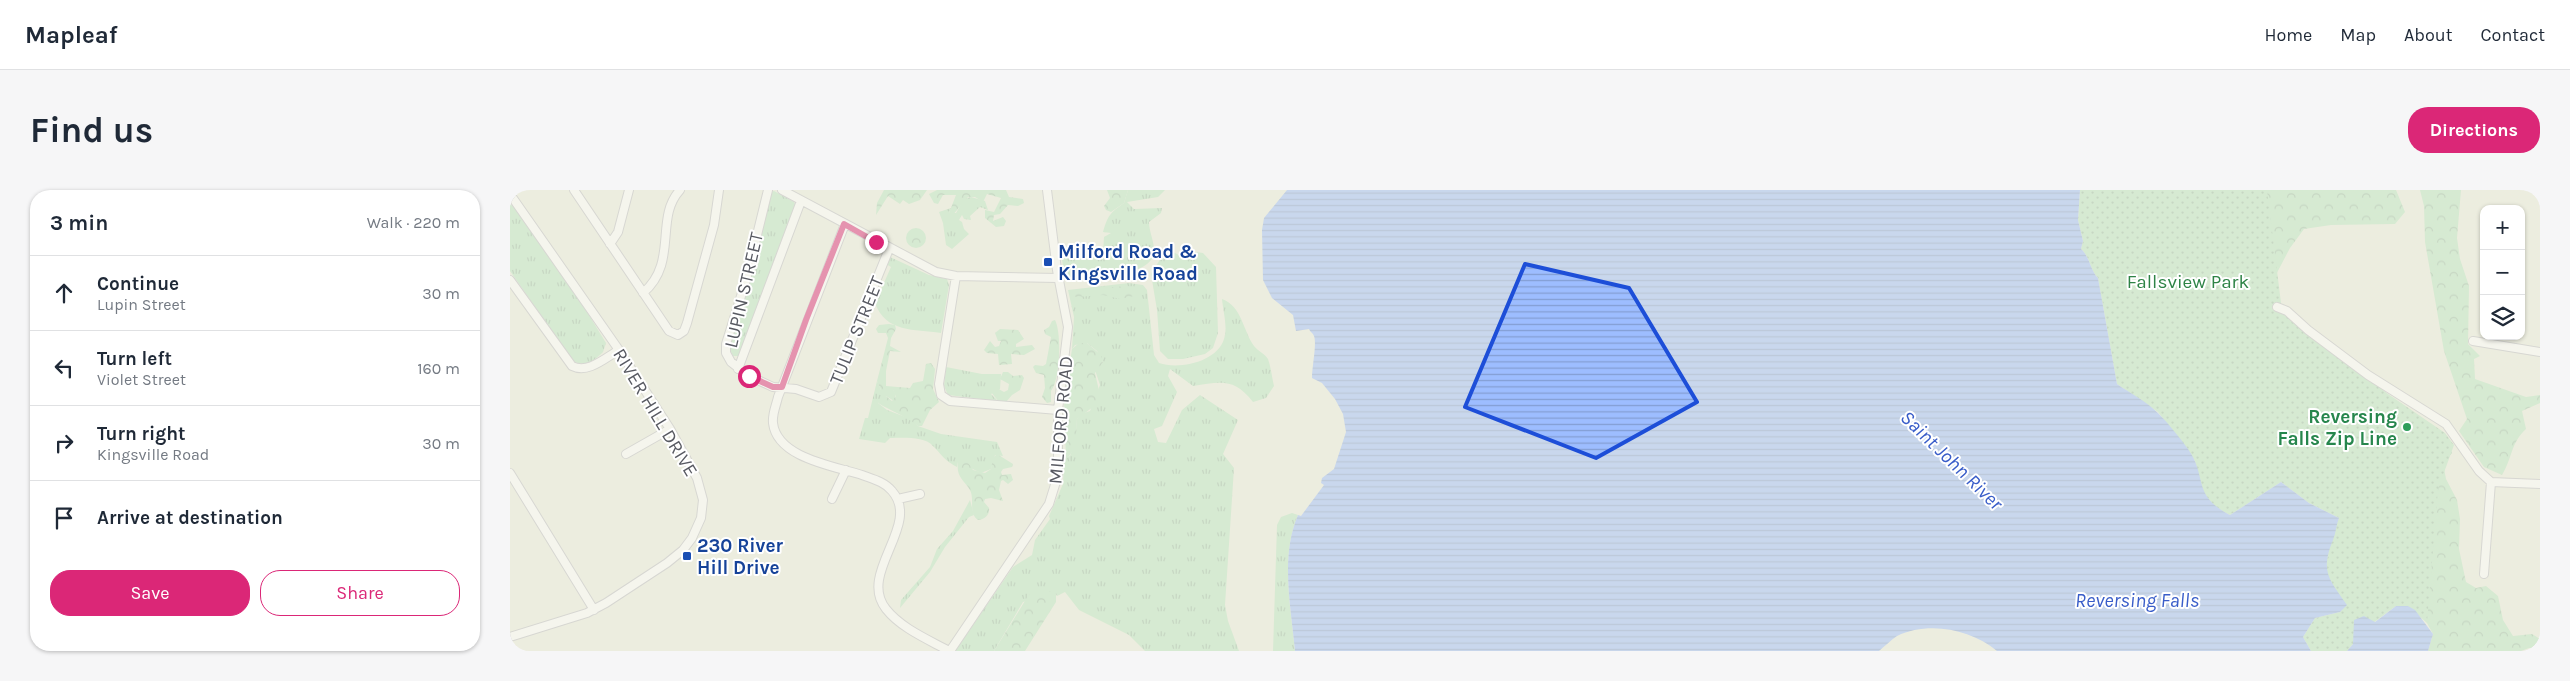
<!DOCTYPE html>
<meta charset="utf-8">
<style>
:root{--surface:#fff;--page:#f6f6f7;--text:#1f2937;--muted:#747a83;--line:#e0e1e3;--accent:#db2777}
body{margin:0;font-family:Karla,sans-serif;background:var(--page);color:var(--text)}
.controls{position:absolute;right:15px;top:15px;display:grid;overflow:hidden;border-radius:10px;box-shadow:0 1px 4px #0004}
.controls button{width:45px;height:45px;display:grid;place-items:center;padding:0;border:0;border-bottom:1px solid var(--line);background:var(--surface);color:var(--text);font:25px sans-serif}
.stop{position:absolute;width:15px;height:15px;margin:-11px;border:4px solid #db2777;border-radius:50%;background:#fff}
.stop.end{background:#db2777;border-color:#fff;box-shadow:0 1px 5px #0008}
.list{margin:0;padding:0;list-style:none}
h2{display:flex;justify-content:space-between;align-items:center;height:65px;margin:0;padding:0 20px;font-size:21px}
h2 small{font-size:16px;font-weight:400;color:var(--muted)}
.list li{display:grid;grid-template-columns:32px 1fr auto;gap:15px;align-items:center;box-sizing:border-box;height:75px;padding:0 20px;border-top:1px solid var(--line)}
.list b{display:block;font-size:19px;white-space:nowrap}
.list p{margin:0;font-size:16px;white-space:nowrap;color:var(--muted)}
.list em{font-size:16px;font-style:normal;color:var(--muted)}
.actions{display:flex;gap:10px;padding:15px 20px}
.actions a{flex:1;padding:11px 0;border:1px solid var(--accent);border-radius:20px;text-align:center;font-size:18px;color:var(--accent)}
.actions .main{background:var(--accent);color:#fff}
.icon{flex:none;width:28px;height:28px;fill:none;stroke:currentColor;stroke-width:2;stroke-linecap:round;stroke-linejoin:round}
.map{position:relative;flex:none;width:2030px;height:461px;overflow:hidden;border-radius:20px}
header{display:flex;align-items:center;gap:30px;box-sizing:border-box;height:70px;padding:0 25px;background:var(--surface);border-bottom:1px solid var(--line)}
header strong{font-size:24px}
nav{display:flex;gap:28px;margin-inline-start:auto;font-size:18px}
.intro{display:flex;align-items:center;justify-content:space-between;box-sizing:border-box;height:120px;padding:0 30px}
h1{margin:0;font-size:35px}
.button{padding:12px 22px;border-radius:20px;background:var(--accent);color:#fff;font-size:18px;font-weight:700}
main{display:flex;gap:30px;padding:0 30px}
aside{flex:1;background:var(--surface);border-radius:20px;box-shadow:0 1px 4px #0004}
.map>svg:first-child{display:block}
.grass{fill:url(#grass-tufts)}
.forest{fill:url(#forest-crowns)}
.park{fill:url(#park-dots)}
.water{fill:url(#water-rules)}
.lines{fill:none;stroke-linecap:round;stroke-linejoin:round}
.minor-casing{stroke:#bdbdc4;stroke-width:10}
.minor{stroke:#fff;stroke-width:8}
.route{stroke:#db2777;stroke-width:6}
.marked{fill:none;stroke:#1d4ed8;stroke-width:4;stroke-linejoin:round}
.transit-dot{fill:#1a4fb4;stroke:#fff;stroke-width:2}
.leisure-dot{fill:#2e9e5b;stroke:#fff;stroke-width:2}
.labels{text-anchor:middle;stroke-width:4;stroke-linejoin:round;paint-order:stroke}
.transit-label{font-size:19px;font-weight:bold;fill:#164399;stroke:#fff;text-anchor:start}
.park-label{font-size:19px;fill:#2e8346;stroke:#fff}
.street-label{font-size:19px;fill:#585a62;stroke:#fff}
.leisure-label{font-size:19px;font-weight:bold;fill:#27864d;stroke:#fff;text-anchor:end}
.water-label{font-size:20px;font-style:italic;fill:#395dc9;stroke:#fff}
</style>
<header>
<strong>Mapleaf</strong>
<nav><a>Home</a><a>Map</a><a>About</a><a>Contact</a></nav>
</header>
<div class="intro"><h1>Find us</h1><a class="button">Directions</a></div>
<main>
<aside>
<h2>3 min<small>Walk · 220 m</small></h2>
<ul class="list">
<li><svg class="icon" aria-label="ahead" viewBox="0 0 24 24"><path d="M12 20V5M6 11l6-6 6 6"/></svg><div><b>Continue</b><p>Lupin Street</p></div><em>30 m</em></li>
<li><svg class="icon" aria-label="left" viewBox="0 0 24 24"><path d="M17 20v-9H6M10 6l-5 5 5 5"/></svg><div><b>Turn left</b><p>Violet Street</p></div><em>160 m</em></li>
<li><svg class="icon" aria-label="right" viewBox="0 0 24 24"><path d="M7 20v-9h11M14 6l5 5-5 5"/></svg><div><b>Turn right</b><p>Kingsville Road</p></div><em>30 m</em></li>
<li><svg class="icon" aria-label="arrive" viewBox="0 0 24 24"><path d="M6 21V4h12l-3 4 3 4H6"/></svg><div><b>Arrive at destination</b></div></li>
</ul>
<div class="actions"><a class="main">Save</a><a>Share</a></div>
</aside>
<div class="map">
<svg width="2030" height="461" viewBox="0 0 2030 461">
<defs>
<pattern id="grass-tufts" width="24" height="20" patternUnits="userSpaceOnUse" patternTransform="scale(1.25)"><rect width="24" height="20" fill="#bae6c4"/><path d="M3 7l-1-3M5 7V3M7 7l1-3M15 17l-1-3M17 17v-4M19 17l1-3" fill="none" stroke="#9abda3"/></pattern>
<pattern id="forest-crowns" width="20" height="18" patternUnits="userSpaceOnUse" patternTransform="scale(1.25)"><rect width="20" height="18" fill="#bae6c4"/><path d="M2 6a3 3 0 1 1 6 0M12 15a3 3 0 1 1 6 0" fill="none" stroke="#9abda3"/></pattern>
<pattern id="park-dots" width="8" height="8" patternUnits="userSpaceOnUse" patternTransform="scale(1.25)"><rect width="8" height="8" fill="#bae6c4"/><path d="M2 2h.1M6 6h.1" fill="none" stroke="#9abda3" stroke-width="1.8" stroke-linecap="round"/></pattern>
<pattern id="water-rules" width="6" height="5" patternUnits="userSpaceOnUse" patternTransform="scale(1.25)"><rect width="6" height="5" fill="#9dbdff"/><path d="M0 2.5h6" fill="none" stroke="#839dd2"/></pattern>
</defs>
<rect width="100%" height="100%" fill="#eceddf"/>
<!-- grass -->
<path class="grass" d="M 618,0 L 655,0 L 648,7 L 617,12 L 624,19 L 652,18 L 651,23 L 639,32 C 639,42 645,53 644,63 C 640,88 575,89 556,90 L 551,65 L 593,63 L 594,47 L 601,43 L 593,42 C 598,25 600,23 614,13 Z
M 264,1 L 284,12 L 286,16 L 229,166 L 223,166 L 219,158 L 261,2 Z
M 461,7 L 475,11 L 478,20 L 470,17 L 460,26 L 461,30 L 454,29 L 452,25 L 449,30 L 452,32 L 454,39 L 459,44 L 442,59 L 436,55 L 433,33 L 429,22 L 441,18 L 439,23 L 446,23 L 454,9 Z
M 0,14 L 5,18 L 68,107 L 96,153 L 93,162 C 85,170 75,178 63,171 L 0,81 Z
M 661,61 L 671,66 L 686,62 L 693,63 L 706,77 L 708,143 L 703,158 L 695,164 L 673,169 L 658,169 L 650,161 L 647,120 L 641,84 L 651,68 Z
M 380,67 L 419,85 L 437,89 L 439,95 L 431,143 C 404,139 376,143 365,113 L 381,77 L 376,74 Z
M 619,93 L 633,95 L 637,100 L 644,165 L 649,173 C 669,180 707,172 714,149 C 718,137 713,121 712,109 C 732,116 733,141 744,156 C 748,161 755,164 758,169 C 761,177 762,188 764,196 L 756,208 L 743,212 C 724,187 710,192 683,196 L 660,179 L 658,186 L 667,202 L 652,236 L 644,239 L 648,252 L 656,253 L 672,220 L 690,205 L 728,230 L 713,264 L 724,278 L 715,415 L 718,431 L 729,461 L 635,461 L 619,445 L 569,420 L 555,402 L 547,406 L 546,404 L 513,412 L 484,461 L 445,461 L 503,377 L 522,365 L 525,350 L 540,329 L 539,326 L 553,294 L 554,268 L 560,266 C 565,253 566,243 567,229 L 571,224 L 580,221 L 590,195 L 585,180 L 593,172 L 587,161 L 577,153 L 565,155 L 562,159 L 564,127 L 558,100 Z
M 436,177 L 472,184 L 491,184 L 490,199 L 481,204 L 488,211 L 438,205 L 434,196 Z
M 367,191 L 371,200 L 383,200 L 386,204 L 384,211 L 376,206 L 368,213 L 377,220 L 401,229 L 408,236 L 431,244 L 487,252 L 493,266 L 485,265 L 481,279 L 471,283 L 448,272 L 447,277 C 434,270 433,266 423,256 C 414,246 393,248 380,248 L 375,253 L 349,249 L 355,228 L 358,228 Z
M 460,310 L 464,325 L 459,327 L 435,357 L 420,382 L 390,418 L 391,410 L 420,377 L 427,359 L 443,341 Z
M 782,323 L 788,325 C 770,367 781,418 785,461 L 763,461 L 767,335 L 771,327 Z"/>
<!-- forest -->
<path class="forest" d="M 374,0 L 417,0 L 410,10 L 399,14 L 393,10 L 390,14 L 378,6 L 366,25 L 367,13 Z
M 427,0 L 496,0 L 499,7 L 513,9 L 514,13 L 508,16 L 498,15 L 490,24 L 484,25 L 483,31 L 493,27 L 496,31 L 494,36 L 486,37 L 475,28 L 475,20 L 484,22 L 491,8 L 477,4 L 473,12 L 465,7 L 458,7 L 442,26 L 439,23 L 446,5 L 433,5 L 428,14 L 424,13 L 419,4 Z
M 597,0 L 618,0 L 614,13 L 601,22 L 596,20 L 594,16 L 600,8 Z
M 1716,0 L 1886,0 L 1895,22 L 1885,34 L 1821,35 L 1794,39 L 1780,58 L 1760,96 Z
M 1910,0 L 1951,0 L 1947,48 L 1950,69 L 1959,96 L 1958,154 L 1970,166 L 1964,169 L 1965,189 L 2016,207 L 2030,205 L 2030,213 L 2012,221 L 2016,239 C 2000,254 2003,267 1992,285 L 1974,277 L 1949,241 L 1957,229 L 1934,161 L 1915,52 L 1914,16 Z
M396 48a10 10 0 1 1 20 0a10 10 0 1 1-20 0Z
M 617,96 L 621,97 L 624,106 L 610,109 L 593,105 L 566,107 L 562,104 L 569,100 Z
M 545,130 C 552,143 550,191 541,201 L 541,212 L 537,213 L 532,207 L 535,198 L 534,185 L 526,183 L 523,177 L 525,175 L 533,176 L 536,174 L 541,147 L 535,144 L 534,140 L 539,137 L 542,131 Z
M 379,134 L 385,135 L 386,139 L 381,148 L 380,156 L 391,162 L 380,161 L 376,181 L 376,196 L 400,198 L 403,193 L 413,191 L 416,174 L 421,173 L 425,179 L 423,199 L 429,212 L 420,220 L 412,236 L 408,236 C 396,226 381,221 368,213 L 371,207 L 376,206 L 382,211 L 386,206 L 383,200 L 371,200 L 367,191 L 378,148 L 376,143 L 368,143 L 366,139 L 369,135 Z
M 490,139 L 508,140 L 514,149 L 506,154 L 506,157 L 522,155 L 525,159 L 514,165 L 501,164 L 502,174 L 489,175 L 488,164 L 477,163 L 474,160 L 480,151 L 485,157 L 489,156 L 491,151 L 488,151 L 485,143 Z
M 569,153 L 577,153 L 591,165 L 593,172 L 585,183 L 590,205 L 587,214 L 567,229 C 566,242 568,260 556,269 L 554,211 L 562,159 Z
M 493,182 L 498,182 L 503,186 L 512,185 L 514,188 L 510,200 L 502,205 L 496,212 L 489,212 L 481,202 L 485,197 L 494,202 L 498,200 L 499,194 L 490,189 Z
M 1936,248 L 1942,263 L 1933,273 L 1936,289 L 1947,310 L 1950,329 L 1949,359 L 1956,392 L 1966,398 L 1976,396 L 1988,406 L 1993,430 L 2003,446 L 2022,444 L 2030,449 L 2030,458 L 2019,458 L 2011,461 L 1918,461 L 1923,444 L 1917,433 L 1897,362 Z
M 487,264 L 503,274 L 502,277 L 493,279 L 491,282 L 492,285 L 501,284 L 503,290 L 498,294 L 493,290 L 491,291 L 489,300 L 493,311 L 481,308 L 475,309 L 474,312 L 479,318 C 480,324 475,330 468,330 C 458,323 465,310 460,300 C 453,289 446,287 448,272 L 456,269 L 463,280 L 475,283 L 481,279 L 483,268 Z
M 539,401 L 546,404 L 546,412 L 515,461 L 484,461 L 518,406 L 523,402 Z"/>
<!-- park -->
<path class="park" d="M 1570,0 L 1757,0 L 1772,121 L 1878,204 L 1935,243 L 1944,255 L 1928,299 L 1917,433 L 1898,416 L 1886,416 L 1844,447 L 1843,454 L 1837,461 L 1801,461 L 1793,447 L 1805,428 L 1830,422 L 1836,415 C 1831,406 1823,398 1818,388 C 1812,376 1824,340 1829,328 L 1799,313 L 1771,292 L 1720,325 L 1703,316 L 1693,303 L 1685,271 L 1648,222 L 1607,194 L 1588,88 C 1580,80 1580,67 1571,59 L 1573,51 L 1568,30 Z"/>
<!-- water -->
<path class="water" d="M 777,0 L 1570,0 L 1568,30 L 1573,51 L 1571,59 C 1580,67 1580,80 1588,88 L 1607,194 C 1620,203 1637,212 1648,223 C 1659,234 1669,247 1678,259 C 1698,287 1681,305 1720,325 L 1771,292 L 1799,313 L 1829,328 C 1826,335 1826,343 1823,350 C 1810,382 1819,389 1837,415 L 1830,422 L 1805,428 L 1793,447 L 1801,461 L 1487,461 C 1460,439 1419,431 1387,446 C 1381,450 1375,456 1369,461 L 785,461 C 781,417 770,367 788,325 L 791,326 L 814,295 L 811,293 L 812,288 L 824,279 L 836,242 L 833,224 L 825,209 L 812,193 L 802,188 C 802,176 807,154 804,146 C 803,143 800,142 799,139 L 786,141 L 783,125 L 762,108 L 753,90 L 752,40 L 754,28 Z
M 1886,416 L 1898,416 L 1905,420 L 1923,444 L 1918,461 L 1837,461 L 1843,454 L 1844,430 L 1854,426 L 1865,432 Z"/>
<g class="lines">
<!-- minor casing -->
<g class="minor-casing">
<path id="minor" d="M 64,0 L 159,141 L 168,145 L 174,141 L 177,133 L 204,35 L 209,0
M 258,0 L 236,90 L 216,154 L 216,163 L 221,172 L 239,186 L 263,197 L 286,199 L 309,207 L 321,202 L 379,59
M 272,0 L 426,82 L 446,86 L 548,88
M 0,4 L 109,160 L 160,239 L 187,288 L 193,310 L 191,328 L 182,348 L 173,360 L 157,373 L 96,413 L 77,423 L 0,447
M 335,34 L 268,207 C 266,216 262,224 263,233 C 267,268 324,276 352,285 C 363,289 375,292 382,301 C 412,335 347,383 376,419 C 391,438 417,449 439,461
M 100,54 L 108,42 L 119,0
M 446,86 L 429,194 L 431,205 L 440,211 L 548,220
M 0,90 L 62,176 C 78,184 95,168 109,160
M 133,103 C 169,72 144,28 170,0
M 1767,117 L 1777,121 L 1798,140 L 1858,185 L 1936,234 L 1969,281 L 1981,292 L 2030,294
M 1963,151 L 2030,162
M 228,179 L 291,11
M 116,264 L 160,239
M 0,283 L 84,420
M 322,309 L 336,280
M 388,309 L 410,304
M 1974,384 L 1981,292
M 440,461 L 539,314 L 548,285 L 548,220 L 558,137 L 547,80 L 537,0"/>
</g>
<!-- minor -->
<use href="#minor" class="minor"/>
</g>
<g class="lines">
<!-- route -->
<path class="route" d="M 239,186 L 263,197 L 272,197 L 296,130 L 334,34 L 366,52"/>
</g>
<!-- marked area -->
<path d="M0 0H2030V461H0ZM 1015,74 L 1119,98 L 1187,212 L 1086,268 L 955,217 Z" fill="#eceddf" fill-opacity=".55" fill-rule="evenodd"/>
<path class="marked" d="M 1015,74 L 1119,98 L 1187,212 L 1086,268 L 955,217 Z"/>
<!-- markers -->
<g class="transit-dot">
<rect x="533" y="67" width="10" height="10" rx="2.5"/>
<rect x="172" y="361" width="10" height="10" rx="2.5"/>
</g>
<circle class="leisure-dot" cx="1897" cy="237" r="5"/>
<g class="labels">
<!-- transit labels -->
<g class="transit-label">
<text x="548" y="68">Milford Road &amp;<tspan x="548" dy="22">Kingsville Road</tspan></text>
<text x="187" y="362">230 River<tspan x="187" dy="22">Hill Drive</tspan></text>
</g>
<!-- park labels -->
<g class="park-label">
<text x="1678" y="98">Fallsview Park</text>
</g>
<!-- street labels -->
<g class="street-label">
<text transform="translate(233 100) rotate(-77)" y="7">LUPIN STREET</text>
<text transform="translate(346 140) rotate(-68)" y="7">TULIP STREET</text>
<text transform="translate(146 222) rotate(59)" y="7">RIVER HILL DRIVE</text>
<text transform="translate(550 230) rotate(-85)" y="7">MILFORD ROAD</text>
</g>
<!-- leisure labels -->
<g class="leisure-label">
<text x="1887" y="233">Reversing<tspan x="1887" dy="22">Falls Zip Line</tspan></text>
</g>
<!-- water labels -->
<g class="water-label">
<text transform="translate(1442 270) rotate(44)" y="7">Saint John River</text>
<text x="1627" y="417">Reversing Falls</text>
</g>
</g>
</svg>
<div class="controls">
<button>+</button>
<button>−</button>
<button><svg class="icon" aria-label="layers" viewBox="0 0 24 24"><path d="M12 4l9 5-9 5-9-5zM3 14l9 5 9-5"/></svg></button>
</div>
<div class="stop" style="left:239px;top:186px"></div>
<div class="stop end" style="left:366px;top:52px"></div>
</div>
</main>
